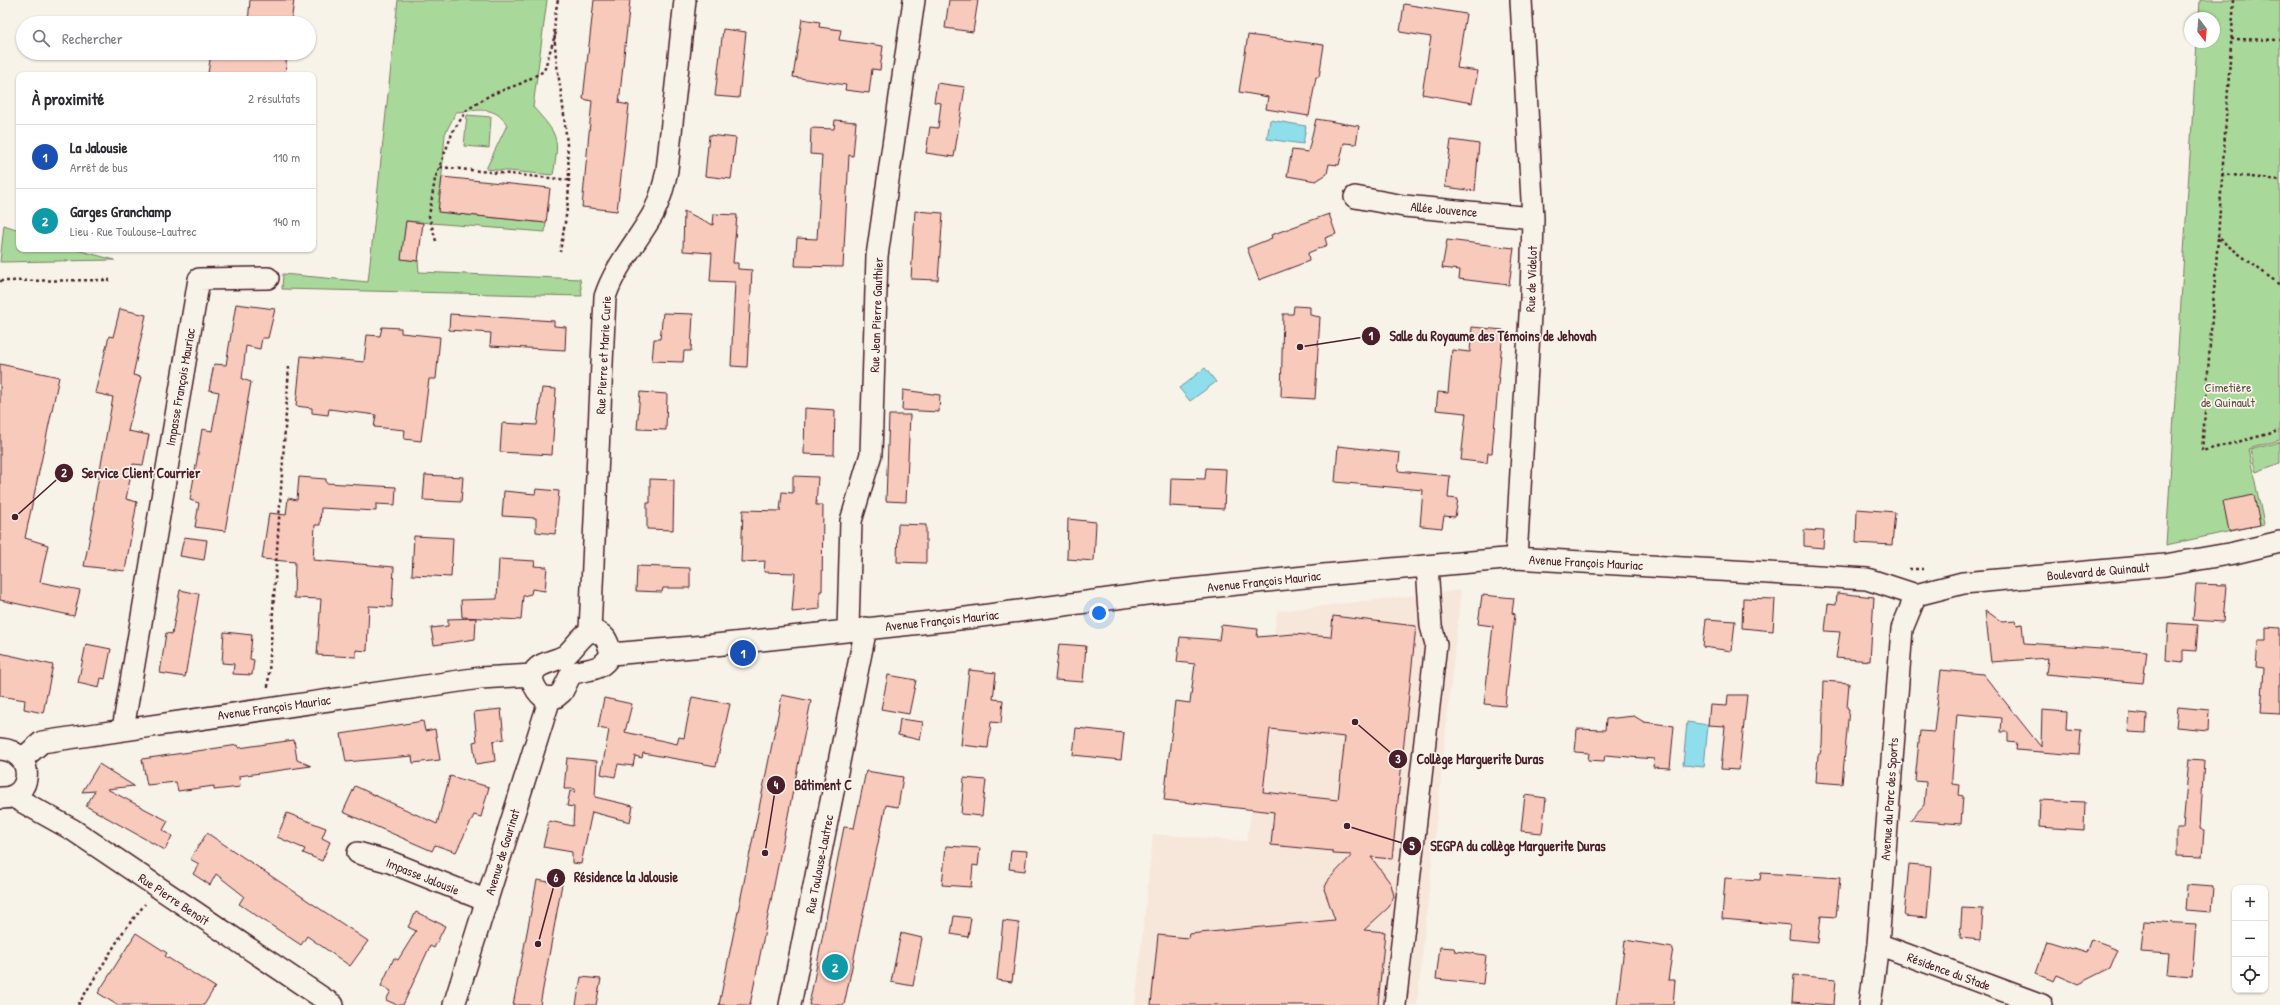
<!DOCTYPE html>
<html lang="fr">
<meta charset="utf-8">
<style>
:root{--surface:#fff;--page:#f2f2f3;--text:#2b2b33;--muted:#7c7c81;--line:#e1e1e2;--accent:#7c3aed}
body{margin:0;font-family:"Patrick Hand",sans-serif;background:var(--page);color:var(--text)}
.controls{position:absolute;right:12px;bottom:12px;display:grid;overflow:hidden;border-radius:8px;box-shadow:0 1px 3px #0004}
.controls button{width:36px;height:36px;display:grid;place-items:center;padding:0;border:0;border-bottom:1px solid var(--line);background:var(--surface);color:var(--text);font:20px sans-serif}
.compass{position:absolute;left:2184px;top:12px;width:36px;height:36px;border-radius:50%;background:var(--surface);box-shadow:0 1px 3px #0004;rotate:164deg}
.you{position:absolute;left:1099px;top:613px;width:14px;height:14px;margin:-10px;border:3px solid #fff;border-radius:50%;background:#1a73e8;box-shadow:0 0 0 6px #1a73e833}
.badge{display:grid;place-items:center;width:26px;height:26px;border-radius:50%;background:var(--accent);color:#fff;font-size:13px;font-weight:700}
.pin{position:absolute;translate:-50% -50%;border:2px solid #fff;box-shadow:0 1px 4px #0006}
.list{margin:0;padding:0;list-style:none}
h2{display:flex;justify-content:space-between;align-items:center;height:52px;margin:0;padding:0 16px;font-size:17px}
h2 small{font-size:13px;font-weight:400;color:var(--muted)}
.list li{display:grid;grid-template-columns:26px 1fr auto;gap:12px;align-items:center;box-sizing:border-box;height:64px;padding:0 16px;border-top:1px solid var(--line)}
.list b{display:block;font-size:15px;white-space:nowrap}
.list p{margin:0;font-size:13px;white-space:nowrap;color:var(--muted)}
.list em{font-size:13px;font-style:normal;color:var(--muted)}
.icon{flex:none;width:22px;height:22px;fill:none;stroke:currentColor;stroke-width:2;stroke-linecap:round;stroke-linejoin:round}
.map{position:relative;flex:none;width:2280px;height:1005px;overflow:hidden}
.search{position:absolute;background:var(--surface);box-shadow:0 1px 3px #0004;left:16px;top:16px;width:300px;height:44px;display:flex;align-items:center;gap:10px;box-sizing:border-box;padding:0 14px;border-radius:22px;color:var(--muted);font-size:15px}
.panel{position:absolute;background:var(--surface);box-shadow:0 1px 3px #0004;left:16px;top:72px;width:300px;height:180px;border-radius:8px}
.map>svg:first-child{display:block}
.built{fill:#f7e7db}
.green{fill:#a9d99a;stroke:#7a7c62}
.water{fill:#8edeeb;stroke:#73929e}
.building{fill:#f8cabc;stroke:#4a1f2b;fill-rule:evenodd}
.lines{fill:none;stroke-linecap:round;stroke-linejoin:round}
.minor-casing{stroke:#4a1f2b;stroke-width:24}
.path{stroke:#4a1f2b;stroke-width:2.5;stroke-dasharray:3 3;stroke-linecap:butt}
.minor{stroke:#f7f3e8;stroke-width:21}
.labels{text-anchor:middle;stroke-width:3.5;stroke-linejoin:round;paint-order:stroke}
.street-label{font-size:13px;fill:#4a1f2b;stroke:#f7f3e8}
.park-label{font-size:13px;fill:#624e47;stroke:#f7f3e8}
.leader{fill:none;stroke:#4a1f2b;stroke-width:1.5}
.callout-dot{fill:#4a1f2b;stroke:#f7f3e8;stroke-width:1.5}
.mark-label{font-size:12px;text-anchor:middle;font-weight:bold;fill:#fff}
.callout-label{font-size:14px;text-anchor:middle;font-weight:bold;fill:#4a1f2b;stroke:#f7f3e8;stroke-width:3.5;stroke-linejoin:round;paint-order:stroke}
</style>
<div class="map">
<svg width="2280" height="1005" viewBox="0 0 2280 1005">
<rect width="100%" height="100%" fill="#f7f3e8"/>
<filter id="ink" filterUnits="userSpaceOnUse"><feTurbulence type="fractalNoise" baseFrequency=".025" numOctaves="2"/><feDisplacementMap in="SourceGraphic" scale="8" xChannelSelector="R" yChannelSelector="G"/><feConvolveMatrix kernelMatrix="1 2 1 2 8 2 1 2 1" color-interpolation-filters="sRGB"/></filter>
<g filter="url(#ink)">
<!-- built -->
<path class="built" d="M 1461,590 L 1417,1005 L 1135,1005 L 1153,834 L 1247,841 L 1277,611 Z"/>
<!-- green -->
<path class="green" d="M 398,0 L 547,0 L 533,107 C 558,135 560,137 553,175 L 486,169 L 507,125 C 494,104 478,111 456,112 L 445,134 L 439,212 L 546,223 L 545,232 L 406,221 L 402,259 L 418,261 L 419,272 L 580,279 L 582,296 L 282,289 L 283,274 L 368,282 Z
M 2200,0 L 2280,0 L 2280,440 L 2248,449 L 2264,524 L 2166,545 L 2197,42 L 2214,42 L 2214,18 L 2199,18 Z
M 467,115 L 491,117 L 489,148 L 464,146 Z
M 4,225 L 19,230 L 19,249 L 73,249 L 115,260 L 0,262 Z
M 2280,442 L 2280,463 L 2256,472 L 2250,450 Z"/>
<!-- water -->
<path class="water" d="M 1270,120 L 1306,126 L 1303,144 L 1267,139 Z
M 1205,368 L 1216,382 L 1190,401 L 1179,388 Z
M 1687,722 L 1708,725 L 1704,767 L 1683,765 Z"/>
<!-- building -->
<path class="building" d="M 250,0 L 294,0 L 291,23 L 248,23 Z
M 594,0 L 630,0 L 619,103 L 629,105 L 617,211 L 582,207 L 592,101 L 583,99 Z
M 949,0 L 978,0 L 973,32 L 945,28 Z
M 1404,4 L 1466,14 L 1457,68 L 1478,71 L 1472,103 L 1422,94 L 1431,37 L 1400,32 Z
M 802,19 L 820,22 L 819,27 L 841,30 L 839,40 L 883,46 L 880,70 L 872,69 L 869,93 L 845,90 L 846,85 L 793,77 Z
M 723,29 L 746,32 L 739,98 L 715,96 Z
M 1248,35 L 1324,45 L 1319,77 L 1316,77 L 1309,116 L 1266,109 L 1268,97 L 1239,92 Z
M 211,53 L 287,53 L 285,75 L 208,74 Z
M 937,83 L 965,87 L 954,157 L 926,153 L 930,127 L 938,128 L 941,103 L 934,102 Z
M 1316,119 L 1359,126 L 1356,144 L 1344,143 L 1339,165 L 1329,164 L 1327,174 L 1316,181 L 1287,176 L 1292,150 L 1308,152 Z
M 835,120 L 856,122 L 853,156 L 849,155 L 843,267 L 795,266 L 797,238 L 817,239 L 822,155 L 810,154 L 811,128 L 834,129 Z
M 709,135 L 736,138 L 731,179 L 705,176 Z
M 1451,140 L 1479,144 L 1475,191 L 1445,187 Z
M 442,177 L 550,188 L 546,223 L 438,212 Z
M 684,211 L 713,225 L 714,214 L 737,215 L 733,263 L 738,263 L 738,269 L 752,270 L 747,367 L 731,366 L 735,282 L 710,281 L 712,253 L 683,251 Z
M 915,211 L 943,213 L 938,280 L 911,279 Z
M 1329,214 L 1336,234 L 1325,238 L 1327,245 L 1308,253 L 1309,261 L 1259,280 L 1247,248 L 1272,238 L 1271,235 Z
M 406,221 L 423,223 L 418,261 L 401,259 Z
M 1447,240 L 1514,248 L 1509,285 L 1459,279 L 1460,270 L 1442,268 Z
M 236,304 L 275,309 L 268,338 L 262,338 L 260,349 L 246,346 L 242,379 L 251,382 L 225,531 L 195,527 L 199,503 L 190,500 L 199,448 L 202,429 L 212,431 L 219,392 L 209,390 L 214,364 L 226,365 Z
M 1294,306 L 1310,307 L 1310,315 L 1320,317 L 1315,399 L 1281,397 L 1283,314 L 1293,314 Z
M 120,309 L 146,315 L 133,375 L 141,377 L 128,431 L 149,435 L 143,465 L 133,464 L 126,499 L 137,502 L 125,571 L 84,566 L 95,510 L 93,510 L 113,397 L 95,393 L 109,336 L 113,337 Z
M 663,313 L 693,314 L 691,351 L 684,351 L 683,362 L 652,361 L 654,339 L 660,339 Z
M 450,314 L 554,321 L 554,326 L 566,327 L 565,350 L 490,346 L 491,333 L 449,330 Z
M 382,327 L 401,328 L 401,333 L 440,337 L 436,379 L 429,379 L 421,441 L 404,439 L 405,430 L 374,427 L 376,415 L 329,409 L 328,415 L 312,413 L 312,408 L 296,406 L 301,356 L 364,362 L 367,335 L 380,336 Z
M 1472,327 L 1503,330 L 1492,453 L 1488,453 L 1487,463 L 1461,460 L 1466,413 L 1436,410 L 1438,392 L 1448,393 L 1452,350 L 1470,352 Z
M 0,364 L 59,377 L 25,538 L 48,545 L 40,582 L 80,590 L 74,616 L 0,600 Z
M 542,388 L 556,389 L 552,455 L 500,452 L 502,423 L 537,425 Z
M 903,390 L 940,395 L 939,412 L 902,410 Z
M 640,392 L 667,394 L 666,430 L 637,429 Z
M 805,408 L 835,410 L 834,455 L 804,454 Z
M 889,415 L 910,415 L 906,502 L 886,501 Z
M 1338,446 L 1400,453 L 1398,471 L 1450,476 L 1448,498 L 1458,499 L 1455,517 L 1444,516 L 1442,528 L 1422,526 L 1420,526 L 1423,490 L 1335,482 Z
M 1206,468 L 1226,469 L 1224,509 L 1170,506 L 1171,478 L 1205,479 Z
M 425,475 L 463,477 L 461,502 L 423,500 Z
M 793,476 L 818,477 L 816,505 L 823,505 L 822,591 L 820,591 L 820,609 L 792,612 L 795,573 L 764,572 L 765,561 L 741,562 L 743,510 L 780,511 L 782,492 L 793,493 Z
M 299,477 L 326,479 L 326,483 L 396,487 L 395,505 L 376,504 L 376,511 L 321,508 L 320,525 L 315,525 L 313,560 L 394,567 L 392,607 L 369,606 L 367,651 L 356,650 L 356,657 L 317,655 L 321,599 L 294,598 L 295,562 L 262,559 L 269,513 L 286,515 L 288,498 L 297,500 Z
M 650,479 L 674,480 L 673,530 L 647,529 L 647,503 L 650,503 Z
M 536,489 L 559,491 L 555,534 L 536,532 L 536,518 L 502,516 L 504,491 L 535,494 Z
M 2254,495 L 2260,525 L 2229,531 L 2223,501 Z
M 1857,509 L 1895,512 L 1892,545 L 1856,543 Z
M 1068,519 L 1096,522 L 1094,561 L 1067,559 Z
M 898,524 L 926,525 L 926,563 L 897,562 Z
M 1804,530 L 1824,531 L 1823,548 L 1804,546 Z
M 414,536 L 453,538 L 451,577 L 412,575 Z
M 184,537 L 207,540 L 204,560 L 180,556 Z
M 499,559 L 535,561 L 534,566 L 547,567 L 545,591 L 532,589 L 531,594 L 523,596 L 521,620 L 462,617 L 461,600 L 497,599 Z
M 637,566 L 690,568 L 690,588 L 663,588 L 662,592 L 636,591 Z
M 2196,584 L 2226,585 L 2223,622 L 2193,620 Z
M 180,590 L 199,594 L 185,677 L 160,673 L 166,633 L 172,634 Z
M 1837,593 L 1874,597 L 1870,661 L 1836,658 L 1840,632 L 1825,631 L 1828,604 L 1836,605 Z
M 1482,595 L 1514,598 L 1512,613 L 1515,614 L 1505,706 L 1484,704 L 1493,626 L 1478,624 Z
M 1743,598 L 1775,599 L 1773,631 L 1742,628 Z
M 1985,610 L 2002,622 L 2016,621 L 2017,625 L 2022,624 L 2024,643 L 2147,651 L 2143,683 L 2046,674 L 2048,658 L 1991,662 Z
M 1333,616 L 1416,626 L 1392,859 L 1371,857 L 1391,884 L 1394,896 L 1389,907 L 1364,930 L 1385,932 L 1378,1005 L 1151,1005 L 1158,935 L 1188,938 L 1189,934 L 1335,920 L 1324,889 L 1329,879 L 1352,855 L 1333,854 L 1333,851 L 1271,845 L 1274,812 L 1164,800 L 1175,701 L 1190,703 L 1195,664 L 1177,662 L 1180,637 L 1219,640 L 1221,625 L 1258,629 L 1257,637 L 1294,634 L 1331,637 ZM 1270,729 L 1345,737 L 1338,800 L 1263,792 Z
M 476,618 L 475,639 L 434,645 L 431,628 L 448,626 L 448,619 Z
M 1706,619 L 1735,621 L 1732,651 L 1703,647 Z
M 2168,623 L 2198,625 L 2196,651 L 2183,650 L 2183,662 L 2166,660 Z
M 2266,627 L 2280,628 L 2280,714 L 2261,713 L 2264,668 L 2256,667 L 2258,640 L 2266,640 Z
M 224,632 L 252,635 L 250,659 L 254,660 L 252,675 L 233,674 L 234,664 L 222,663 Z
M 86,644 L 111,649 L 105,679 L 101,678 L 99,688 L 78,683 Z
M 1059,644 L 1086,646 L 1083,682 L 1055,680 Z
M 0,653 L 53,665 L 43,713 L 24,709 L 25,700 L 0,696 Z
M 969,670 L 996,673 L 993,699 L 1003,700 L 1001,723 L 991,722 L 988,748 L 961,745 Z
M 1941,670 L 1983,674 L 2041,747 L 2042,710 L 2067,712 L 2066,730 L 2081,731 L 2079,755 L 2016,750 L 2017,743 L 2008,742 L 2008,732 L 2001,732 L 2002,718 L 1957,714 L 1952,777 L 1952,784 L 1960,785 L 1959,795 L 1963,796 L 1961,824 L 1910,820 L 1924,805 L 1926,782 L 1915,781 L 1920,731 L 1934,732 Z
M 888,675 L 916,680 L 909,714 L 881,709 Z
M 1824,681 L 1849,683 L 1847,708 L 1849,709 L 1842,784 L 1816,782 L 1818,755 L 1820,754 L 1822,745 Z
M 782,695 L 811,701 L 750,1005 L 719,1005 Z
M 1728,695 L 1747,695 L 1739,770 L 1721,769 L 1725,726 L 1708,725 L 1710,705 L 1727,706 Z
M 692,697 L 730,704 L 716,766 L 643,753 L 642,758 L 635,756 L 633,766 L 618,764 L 615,777 L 601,774 L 609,730 L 598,728 L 604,698 L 632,704 L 625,732 L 677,744 L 679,737 L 684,738 Z
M 2178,707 L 2209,710 L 2208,730 L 2176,727 Z
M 501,709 L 504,739 L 493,741 L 495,761 L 476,764 L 473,742 L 477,741 L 474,712 Z
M 2130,713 L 2147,715 L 2146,733 L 2128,732 Z
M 1634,716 L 1644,722 L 1674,726 L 1670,768 L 1653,767 L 1654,759 L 1605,755 L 1604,761 L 1588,760 L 1589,753 L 1575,752 L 1577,729 L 1605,730 L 1606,719 Z
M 900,719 L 923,722 L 920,740 L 898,735 Z
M 423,721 L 425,731 L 435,729 L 440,760 L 413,763 L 412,756 L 346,762 L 341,734 Z
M 1076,728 L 1124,733 L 1121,760 L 1073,755 Z
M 294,740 L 297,760 L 311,766 L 239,776 L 240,787 L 214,790 L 214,786 L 178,791 L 176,782 L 147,785 L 142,759 L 238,745 L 239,748 Z
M 567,758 L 597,761 L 595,797 L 633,806 L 630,822 L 592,812 L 581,864 L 572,863 L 572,852 L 543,847 L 549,821 L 573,826 L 574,807 L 567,806 L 570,791 L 575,792 L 575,789 L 564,789 Z
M 2189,759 L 2204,760 L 2200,829 L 2204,830 L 2202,857 L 2177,856 L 2177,828 L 2183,828 Z
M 99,764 L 134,786 L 107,789 L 168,821 L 163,830 L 172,836 L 165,850 L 86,806 L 95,791 L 82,792 Z
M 866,771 L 903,777 L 898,807 L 886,805 L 844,1005 L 809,1005 L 844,827 L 854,828 Z
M 450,776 L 489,787 L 481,817 L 474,815 L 456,852 L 435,845 L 432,851 L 343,812 L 355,786 L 437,824 Z
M 964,778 L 986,780 L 982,816 L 961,814 Z
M 1525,795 L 1546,798 L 1542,833 L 1521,831 Z
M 2040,800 L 2085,802 L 2084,830 L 2039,827 Z
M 287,813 L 326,828 L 322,838 L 330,842 L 322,861 L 303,853 L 305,849 L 277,837 Z
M 207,833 L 368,941 L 350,966 L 307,936 L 301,945 L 239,904 L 244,896 L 216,874 L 210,885 L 193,874 L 199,864 L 190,859 Z
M 946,846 L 980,848 L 978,866 L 973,865 L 971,887 L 942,885 Z
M 1011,850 L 1027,851 L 1025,871 L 1009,869 Z
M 1909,864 L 1931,866 L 1927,918 L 1904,916 Z
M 1761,873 L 1840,878 L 1836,917 L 1821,916 L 1818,942 L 1789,939 L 1790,925 L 1722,919 L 1725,878 L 1760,880 Z
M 537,880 L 562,884 L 540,1005 L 513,1005 Z
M 2187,885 L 2213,887 L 2211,912 L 2185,910 Z
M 1962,908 L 1983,909 L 1981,940 L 1960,938 Z
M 416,912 L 445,926 L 434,948 L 430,946 L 403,1005 L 397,1005 L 386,1000 L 391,991 L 381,986 L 394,958 L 398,960 L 416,931 L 408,927 Z
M 954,916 L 971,918 L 968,937 L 951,934 Z
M 1003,921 L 1019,923 L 1012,982 L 997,980 Z
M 2144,921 L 2196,924 L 2192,976 L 2167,974 L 2169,954 L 2141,952 Z
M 136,933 L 167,953 L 165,956 L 215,987 L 204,1005 L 117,1005 L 98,993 Z
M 901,933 L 922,938 L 913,986 L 891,982 Z
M 2091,939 L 2118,949 L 2110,968 L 2078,984 L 2057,975 L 2054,981 L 2036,974 L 2047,941 L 2086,953 Z
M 1625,940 L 1673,948 L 1668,980 L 1675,980 L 1673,1005 L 1617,1005 Z
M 1440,947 L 1454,948 L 1455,951 L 1486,955 L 1483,984 L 1436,979 Z
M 1794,975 L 1836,979 L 1834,1005 L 1792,1002 Z
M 581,977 L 601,979 L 596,1005 L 576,1005 Z"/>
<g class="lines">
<!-- minor casing -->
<g class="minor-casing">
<path id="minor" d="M 1355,197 L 1404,206 L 1533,218
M 1516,558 L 1531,298 L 1533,218 L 1521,0
M 1916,595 L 1963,583 L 2165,565 L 2234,553 L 2280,542
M 848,629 L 851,521 L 871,454 L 877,256 L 914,0
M 590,631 L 605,297 C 615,266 637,242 653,214 C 660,200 664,186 667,170 L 685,0
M 590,631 C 605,632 608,641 611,654 C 601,672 589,668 571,674 L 562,692 L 556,697 L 544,698 C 538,693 535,689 533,682 C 529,662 555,663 566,655 C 575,647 580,637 590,631 Z
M 611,654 L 705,646 L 959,619 L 1161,592 L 1324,575 L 1516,558 L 1867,579 L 1916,595
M 123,729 L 199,279 L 268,278
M 0,749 C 37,751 33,800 1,798
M 22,759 L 42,742 L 480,678 L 533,675
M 12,796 L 73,830 L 333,1005
M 358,853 L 390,862 L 487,901
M 1878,944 L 2042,1005
M 454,1005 L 550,698
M 790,1005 L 866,628
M 1395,1005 L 1436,644 L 1431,626 L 1427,566
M 1870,1005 L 1878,944 L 1902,629 L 1916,595"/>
</g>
<!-- path -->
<path class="path" d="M 558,0 C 549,37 560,78 564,115 C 566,136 569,158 569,179 C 569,204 564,228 560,252
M 2234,0 L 2218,238 L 2280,285
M 2231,39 L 2280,40
M 440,167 L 569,180
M 2222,174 L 2280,180
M 2218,238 L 2202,451 L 2280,431
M 436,241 L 429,216 L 435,179 L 453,131 L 467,110 L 490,95 L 522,83 L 544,71 L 556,32
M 0,281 L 110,280
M 1909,569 L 1923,569
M 268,687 L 289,367
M 78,1005 L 123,932 L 145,904"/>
<!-- minor -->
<use href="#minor" class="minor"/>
</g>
</g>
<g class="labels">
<!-- street labels -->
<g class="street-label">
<text transform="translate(1444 209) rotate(5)" y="5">Allée Jouvence</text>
<text transform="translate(1531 279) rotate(-88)" y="5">Rue de Videlot</text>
<text transform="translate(876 315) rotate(-88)" y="5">Rue Jean Pierre Gauthier</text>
<text transform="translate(603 355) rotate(-87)" y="5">Rue Pierre et Marie Curie</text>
<text transform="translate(180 387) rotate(-80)" y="5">Impasse François Mauriac</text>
<text transform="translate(1586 562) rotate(3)" y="5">Avenue François Mauriac</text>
<text transform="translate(2098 571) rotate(-5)" y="5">Boulevard de Quinault</text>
<text transform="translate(1264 581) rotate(-6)" y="5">Avenue François Mauriac</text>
<text transform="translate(942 620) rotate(-6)" y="5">Avenue François Mauriac</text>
<text transform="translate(274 707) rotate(-8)" y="5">Avenue François Mauriac</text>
<text transform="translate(1889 799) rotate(-86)" y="5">Avenue du Parc des Sports</text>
<text transform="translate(502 852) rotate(-73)" y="5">Avenue de Gourinat</text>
<text transform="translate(819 864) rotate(-79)" y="5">Rue Toulouse-Lautrec</text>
<text transform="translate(423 876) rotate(22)" y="5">Impasse Jalousie</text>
<text transform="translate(174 899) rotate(34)" y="5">Rue Pierre Benoît</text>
<text transform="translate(1949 971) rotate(20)" y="5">Résidence du Stade</text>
</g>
<!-- park labels -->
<g class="park-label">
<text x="2228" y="392">Cimetière<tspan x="2228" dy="15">de Quinault</tspan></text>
</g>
</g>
<!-- callouts -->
<path class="leader" d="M1300 347L1371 336M15 517L64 473M1355 722L1398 759M765 853L776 785M1347 826L1412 846M538 944L556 878"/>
<g class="callout-dot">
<circle cx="1300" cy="347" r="4"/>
<circle cx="15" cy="517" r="4"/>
<circle cx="1355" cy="722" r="4"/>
<circle cx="765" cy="853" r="4"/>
<circle cx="1347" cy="826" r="4"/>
<circle cx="538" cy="944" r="4"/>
<circle cx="1371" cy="336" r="10"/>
<circle cx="64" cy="473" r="10"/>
<circle cx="1398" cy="759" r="10"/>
<circle cx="776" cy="785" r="10"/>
<circle cx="1412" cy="846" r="10"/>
<circle cx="556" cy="878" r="10"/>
</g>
<g class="mark-label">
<text x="1371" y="340">1</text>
<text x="64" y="477">2</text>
<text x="1398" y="763">3</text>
<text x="776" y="789">4</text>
<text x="1412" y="850">5</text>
<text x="556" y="882">6</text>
</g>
<g class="callout-label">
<text x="1493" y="341">Salle du Royaume des Témoins de Jehovah</text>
<text x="141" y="478">Service Client Courrier</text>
<text x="1480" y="764">Collège Marguerite Duras</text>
<text x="823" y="790">Bâtiment C</text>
<text x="1518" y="851">SEGPA du collège Marguerite Duras</text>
<text x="626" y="882">Résidence la Jalousie</text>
</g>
</svg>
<div class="controls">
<button>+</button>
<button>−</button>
<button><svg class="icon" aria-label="locate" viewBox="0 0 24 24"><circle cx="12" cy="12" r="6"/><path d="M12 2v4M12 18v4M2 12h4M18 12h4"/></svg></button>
</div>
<svg class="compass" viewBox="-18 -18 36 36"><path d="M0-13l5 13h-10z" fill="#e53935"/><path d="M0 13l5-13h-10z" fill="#7c7c81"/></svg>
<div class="you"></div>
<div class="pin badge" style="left:743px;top:653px;background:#1a4fb4">1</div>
<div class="pin badge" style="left:835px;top:967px;background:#0f9aa8">2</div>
<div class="search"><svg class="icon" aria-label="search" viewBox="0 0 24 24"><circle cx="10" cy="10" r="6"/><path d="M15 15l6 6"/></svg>Rechercher</div>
<section class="panel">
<h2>À proximité<small>2 résultats</small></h2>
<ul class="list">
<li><span class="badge" style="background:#1a4fb4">1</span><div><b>La Jalousie</b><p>Arrêt de bus</p></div><em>110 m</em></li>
<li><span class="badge" style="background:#0f9aa8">2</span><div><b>Garges Granchamp</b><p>Lieu · Rue Toulouse-Lautrec</p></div><em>140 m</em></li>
</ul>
</section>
</div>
